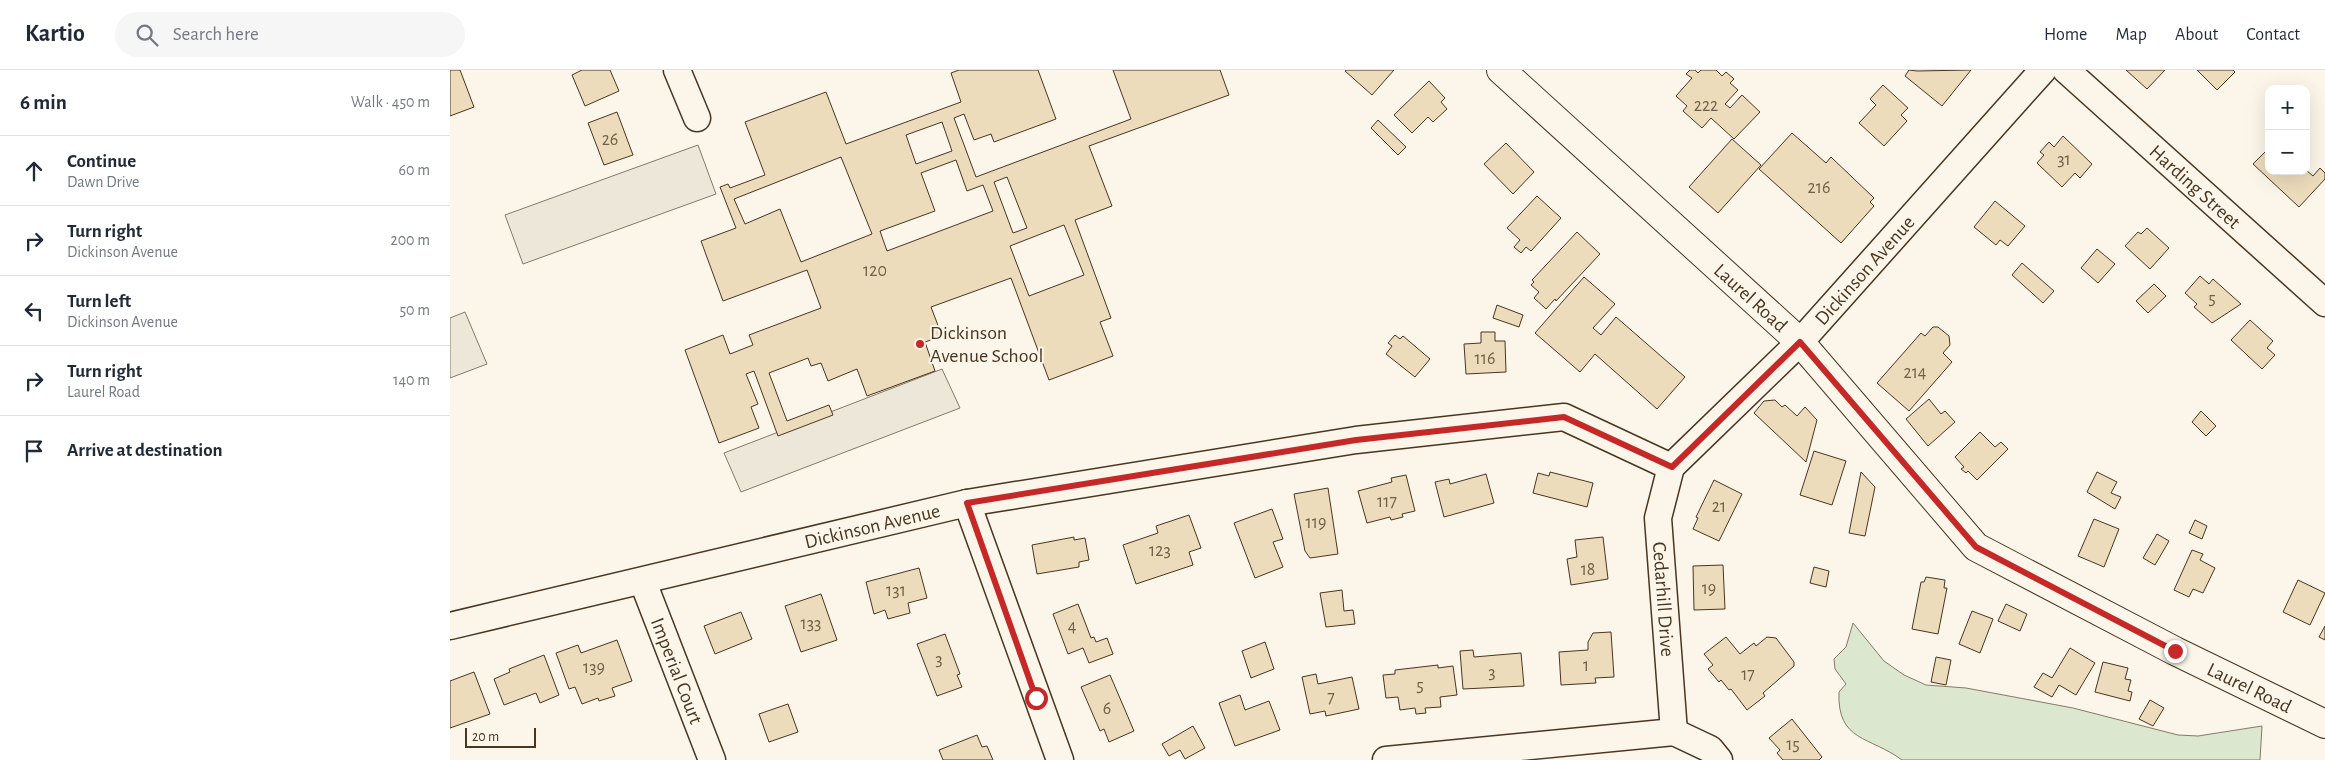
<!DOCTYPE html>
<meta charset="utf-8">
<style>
:root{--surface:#fff;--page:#f6f6f7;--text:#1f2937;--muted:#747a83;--line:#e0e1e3}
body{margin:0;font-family:"Alegreya Sans",sans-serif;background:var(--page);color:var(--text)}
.controls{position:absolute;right:15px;top:15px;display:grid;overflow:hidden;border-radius:10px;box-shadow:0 5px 20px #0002}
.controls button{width:45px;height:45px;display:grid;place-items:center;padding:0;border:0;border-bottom:1px solid var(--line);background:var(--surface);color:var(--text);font:25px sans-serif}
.scale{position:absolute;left:15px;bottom:12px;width:71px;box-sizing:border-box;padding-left:5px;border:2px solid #4a3520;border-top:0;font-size:14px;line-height:18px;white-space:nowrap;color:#4a3520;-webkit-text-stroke:4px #fbf6e9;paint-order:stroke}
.stop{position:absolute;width:15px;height:15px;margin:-11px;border:4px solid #c62828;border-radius:50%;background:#fff}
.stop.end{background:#c62828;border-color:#fff;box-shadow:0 1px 5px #0008}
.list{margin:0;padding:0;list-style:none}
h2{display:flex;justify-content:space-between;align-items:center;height:65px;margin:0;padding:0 20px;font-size:21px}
h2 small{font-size:16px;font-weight:400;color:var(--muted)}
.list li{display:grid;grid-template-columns:32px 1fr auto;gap:15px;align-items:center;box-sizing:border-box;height:70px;padding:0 20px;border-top:1px solid var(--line)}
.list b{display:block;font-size:19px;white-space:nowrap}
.list p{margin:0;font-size:16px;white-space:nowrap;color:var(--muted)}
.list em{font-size:16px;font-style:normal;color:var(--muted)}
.icon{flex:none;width:28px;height:28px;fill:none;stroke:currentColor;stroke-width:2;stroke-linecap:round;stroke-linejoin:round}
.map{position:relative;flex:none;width:1875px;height:690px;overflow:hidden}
header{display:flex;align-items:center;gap:30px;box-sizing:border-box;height:70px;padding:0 25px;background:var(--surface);border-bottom:1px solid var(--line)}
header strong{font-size:24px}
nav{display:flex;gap:28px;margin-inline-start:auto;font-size:18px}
.search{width:350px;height:45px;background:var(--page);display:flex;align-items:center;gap:12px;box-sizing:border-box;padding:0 18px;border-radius:28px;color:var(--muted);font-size:19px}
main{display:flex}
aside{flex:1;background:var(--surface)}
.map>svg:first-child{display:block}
.green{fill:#dce7d0;stroke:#887966}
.parking{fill:#ede7d9;stroke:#887966}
.building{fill:#ecdcbc;stroke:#4a3520;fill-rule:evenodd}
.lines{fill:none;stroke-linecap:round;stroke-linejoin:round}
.minor-casing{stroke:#4a3520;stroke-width:29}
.major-casing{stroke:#4a3520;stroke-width:30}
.minor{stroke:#fbf6e9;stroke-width:26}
.major{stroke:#fbf6e9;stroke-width:28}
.route{stroke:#c62828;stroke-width:6}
.poi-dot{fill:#c62828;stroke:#fbf6e9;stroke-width:2}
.labels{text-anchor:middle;stroke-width:4;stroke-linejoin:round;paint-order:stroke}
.number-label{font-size:18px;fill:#725f47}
.street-label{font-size:20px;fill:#4a3520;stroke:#fbf6e9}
.poi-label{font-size:20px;fill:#4a3520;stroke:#fbf6e9;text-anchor:start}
</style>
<header>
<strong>Kartio</strong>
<div class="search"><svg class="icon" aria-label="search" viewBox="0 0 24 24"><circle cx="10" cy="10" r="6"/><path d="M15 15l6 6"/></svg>Search here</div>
<nav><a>Home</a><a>Map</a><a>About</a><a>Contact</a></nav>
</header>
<main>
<aside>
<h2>6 min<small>Walk · 450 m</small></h2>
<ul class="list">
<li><svg class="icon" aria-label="ahead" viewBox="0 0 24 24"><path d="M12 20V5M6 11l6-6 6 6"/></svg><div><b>Continue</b><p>Dawn Drive</p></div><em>60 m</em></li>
<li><svg class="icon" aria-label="right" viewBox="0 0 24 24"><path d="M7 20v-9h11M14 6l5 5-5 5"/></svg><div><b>Turn right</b><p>Dickinson Avenue</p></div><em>200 m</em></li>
<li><svg class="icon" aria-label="left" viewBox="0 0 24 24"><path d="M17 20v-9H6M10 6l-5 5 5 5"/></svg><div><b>Turn left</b><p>Dickinson Avenue</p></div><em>50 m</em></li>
<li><svg class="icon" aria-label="right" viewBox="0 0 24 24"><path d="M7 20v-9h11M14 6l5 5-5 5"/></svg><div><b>Turn right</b><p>Laurel Road</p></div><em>140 m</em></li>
<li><svg class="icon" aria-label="arrive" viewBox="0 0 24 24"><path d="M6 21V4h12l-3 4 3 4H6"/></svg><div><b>Arrive at destination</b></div></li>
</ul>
</aside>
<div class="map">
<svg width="1875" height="690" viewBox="0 0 1875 690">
<rect width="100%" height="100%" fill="#fbf6e9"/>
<!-- green -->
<path class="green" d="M 1403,553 L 1434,591 L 1454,605 L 1476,615 L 1516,618 L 1623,638 L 1728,665 L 1748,666 L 1812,656 L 1810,690 L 1452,690 C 1420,666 1387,672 1389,622 L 1396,614 L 1385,599 L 1384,589 L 1396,577 Z"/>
<!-- parking -->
<path class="parking" d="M 248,75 L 266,124 L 73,194 L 55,145 Z
M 15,242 L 37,294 L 0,308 L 0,248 Z
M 492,299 L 510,338 L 291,422 L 274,383 Z"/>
<!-- building -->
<path class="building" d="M 0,0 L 10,0 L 24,37 L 0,46 Z
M 132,0 L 160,0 L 169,21 L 135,36 L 122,5 Z
M 509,0 L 588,0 L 606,49 L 544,72 L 541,64 L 524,70 L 514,44 L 504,48 L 526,107 L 681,49 L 663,0 L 770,0 L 779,25 L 639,76 L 662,136 L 625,150 L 661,248 L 650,252 L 663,286 L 599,310 L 561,208 L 481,237 L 492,266 L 475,272 L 485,301 L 417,326 L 407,299 L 378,311 L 371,293 L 361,296 L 358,288 L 319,303 L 337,351 L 379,335 L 383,345 L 328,366 L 304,301 L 296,304 L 308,334 L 301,337 L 309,358 L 269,373 L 235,280 L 273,265 L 280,284 L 303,275 L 299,265 L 371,238 L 357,200 L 273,231 L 251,171 L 286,158 L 270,117 L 278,114 L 280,118 L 315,105 L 295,52 L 376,22 L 396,74 L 511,32 L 501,3 ZM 492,52 L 502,81 L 466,94 L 456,65 ZM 391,87 L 422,164 L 351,192 L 330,139 L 295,154 L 284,129 ZM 506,90 L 517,121 L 533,115 L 543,141 L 437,181 L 430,161 L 485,141 L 471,103 ZM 557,107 L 577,158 L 563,163 L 544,112 ZM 614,155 L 634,205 L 579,226 L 560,176 Z
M 896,0 L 944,0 L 922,25 L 895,1 Z
M 1240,0 L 1245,0 L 1248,3 L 1251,0 L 1266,0 L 1272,6 L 1276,2 L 1284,9 L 1280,13 L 1288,20 L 1275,34 L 1280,38 L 1292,25 L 1310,42 L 1284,69 L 1261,48 L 1252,58 L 1233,41 L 1237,36 L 1226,26 L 1242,8 L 1236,4 Z
M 1459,0 L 1467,1 L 1521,0 L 1492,36 L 1455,6 Z
M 1676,0 L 1715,0 L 1697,19 Z
M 1747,0 L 1783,0 L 1785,2 L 1767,20 Z
M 979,11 L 995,28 L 991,32 L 997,39 L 983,52 L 978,47 L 962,63 L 944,45 Z
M 1433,15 L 1458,38 L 1451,45 L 1457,51 L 1434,76 L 1409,53 L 1426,35 L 1420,29 Z
M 167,42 L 183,85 L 154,95 L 138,53 Z
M 928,50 L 956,77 L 948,85 L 921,58 Z
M 1342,63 L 1376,93 L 1381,87 L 1424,128 L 1420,132 L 1424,136 L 1391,173 L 1309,99 Z
M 1613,66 L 1642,94 L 1630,108 L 1625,103 L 1612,117 L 1587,93 L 1594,85 L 1590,82 L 1599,72 L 1604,77 Z
M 1282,69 L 1311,95 L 1268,143 L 1239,117 Z
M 1056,73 L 1084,102 L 1063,124 L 1034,94 Z
M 1819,78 L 1819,101 L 1856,100 L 1863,106 L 1870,98 L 1875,103 L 1875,109 L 1849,137 L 1803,94 Z
M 1087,126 L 1111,148 L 1081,181 L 1076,177 L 1071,183 L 1064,177 L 1070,170 L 1057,158 Z
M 1545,131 L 1575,156 L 1558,176 L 1550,170 L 1546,175 L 1524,157 Z
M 1697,158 L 1719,178 L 1700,199 L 1675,176 L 1688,162 L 1691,164 Z
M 1127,162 L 1150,184 L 1106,231 L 1105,229 L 1096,239 L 1084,228 L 1089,222 L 1081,215 L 1084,212 L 1082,210 Z
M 1647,179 L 1665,194 L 1648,213 L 1631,198 Z
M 1572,193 L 1604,221 L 1593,233 L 1562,205 Z
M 1750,206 L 1759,214 L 1763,209 L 1791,234 L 1762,253 L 1744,237 L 1747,234 L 1735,223 Z
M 1134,207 L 1165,234 L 1143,258 L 1151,265 L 1166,247 L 1235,307 L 1207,339 L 1145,284 L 1130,302 L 1085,263 Z
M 1704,214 L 1716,226 L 1698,243 L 1686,231 Z
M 1047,235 L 1073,245 L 1069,257 L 1043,248 Z
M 1800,250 L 1823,271 L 1817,278 L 1825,285 L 1812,299 L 1781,270 Z
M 1483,257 L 1488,257 L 1499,266 L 1500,275 L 1493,283 L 1502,292 L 1459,341 L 1427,313 L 1471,263 L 1475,266 Z
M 1031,262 L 1045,262 L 1045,271 L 1055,271 L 1056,302 L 1016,304 L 1014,274 L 1031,273 Z
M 945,265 L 950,269 L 953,266 L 980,289 L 965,307 L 936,284 L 942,276 L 938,273 Z
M 1479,329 L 1491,344 L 1495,341 L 1505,352 L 1478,376 L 1456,349 Z
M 1325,330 L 1332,337 L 1335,335 L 1347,346 L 1355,337 L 1367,350 L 1356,392 L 1304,343 L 1314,331 Z
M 1751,341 L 1766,356 L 1756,366 L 1742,352 Z
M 1530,362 L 1545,377 L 1551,372 L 1558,379 L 1527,410 L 1518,401 L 1516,403 L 1511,399 L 1514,397 L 1505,387 Z
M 1364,381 L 1396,391 L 1382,435 L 1350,425 Z
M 1100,402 L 1143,413 L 1137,437 L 1083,423 L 1088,403 L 1099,406 Z
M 1411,402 L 1425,417 L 1415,466 L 1399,463 Z
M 1647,402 L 1667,412 L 1661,423 L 1671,427 L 1665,439 L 1637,422 Z
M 1036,404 L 1044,433 L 994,447 L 985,412 L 999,409 L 1000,414 Z
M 956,405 L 965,441 L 952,444 L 953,447 L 941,450 L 940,447 L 917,453 L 908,421 L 942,412 L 941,408 Z
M 1264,410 L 1292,424 L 1269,471 L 1243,459 L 1248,448 L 1246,447 Z
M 878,418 L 888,484 L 860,488 L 855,481 L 844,424 Z
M 822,439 L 833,469 L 823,472 L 833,497 L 805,508 L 784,453 Z
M 739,445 L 751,478 L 739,482 L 743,495 L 686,514 L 673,475 L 708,463 L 706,456 Z
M 1644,449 L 1669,459 L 1654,497 L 1628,486 Z
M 1745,450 L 1757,456 L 1752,469 L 1739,463 Z
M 1707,464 L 1719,471 L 1705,495 L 1693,488 Z
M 624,467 L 624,470 L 635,468 L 639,490 L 629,492 L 629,497 L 587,504 L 582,475 Z
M 1153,467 L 1158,509 L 1121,515 L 1117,489 L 1127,487 L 1125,470 Z
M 1742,480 L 1753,484 L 1750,490 L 1765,498 L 1753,523 L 1743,519 L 1739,527 L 1724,520 Z
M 1273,495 L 1275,539 L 1244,540 L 1243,496 Z
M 1364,497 L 1379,501 L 1376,517 L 1360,513 Z
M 469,498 L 477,528 L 458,533 L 460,543 L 438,549 L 435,540 L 424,544 L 416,512 Z
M 1476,507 L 1495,510 L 1494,518 L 1497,518 L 1488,564 L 1462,559 L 1471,512 L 1474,512 Z
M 1848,510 L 1875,523 L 1860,555 L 1833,542 Z
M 892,520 L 894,541 L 903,540 L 905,554 L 876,557 L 870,523 Z
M 371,524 L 387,570 L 351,582 L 335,536 Z
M 628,534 L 641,568 L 644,567 L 646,572 L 657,568 L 663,584 L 639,593 L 633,578 L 618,584 L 603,544 Z
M 1556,534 L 1577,544 L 1570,561 L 1548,551 Z
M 1522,541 L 1543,549 L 1530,583 L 1509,574 Z
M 291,542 L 302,569 L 265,584 L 254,556 Z
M 1875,556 L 1875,570 L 1869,567 Z
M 1161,562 L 1164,607 L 1145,608 L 1146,613 L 1111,615 L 1109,582 L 1138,580 L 1138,572 L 1143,563 Z
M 495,564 L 510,604 L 507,605 L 512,617 L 487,626 L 467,574 Z
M 1276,567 L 1290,584 L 1304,573 L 1306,576 L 1317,567 L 1326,568 L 1344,592 L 1344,596 L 1313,623 L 1315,626 L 1297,640 L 1281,619 L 1279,620 L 1271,610 L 1269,612 L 1258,599 L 1263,595 L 1254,584 Z
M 167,570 L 182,611 L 162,618 L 165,626 L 149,631 L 148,628 L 132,634 L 125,617 L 119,619 L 106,583 L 128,575 L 131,583 Z
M 815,572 L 824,599 L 801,608 L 792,581 Z
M 1620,578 L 1645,593 L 1626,625 L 1609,615 L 1602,627 L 1584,617 L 1593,603 L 1602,608 Z
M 1023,580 L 1024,587 L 1071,583 L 1074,616 L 1013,619 L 1010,581 Z
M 94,585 L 109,625 L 90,633 L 86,623 L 54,635 L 44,609 L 60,602 L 59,599 Z
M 1486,587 L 1501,590 L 1496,615 L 1481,612 Z
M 1653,592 L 1678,598 L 1675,609 L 1681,610 L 1678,621 L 1682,622 L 1680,631 L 1645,622 Z
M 988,595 L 988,598 L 1003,596 L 1007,625 L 990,627 L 991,637 L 975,638 L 976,643 L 966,644 L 965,638 L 950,640 L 948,627 L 936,628 L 933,605 L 945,604 L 945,600 Z
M 24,602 L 40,644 L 0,658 L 0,611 Z
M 866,604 L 868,614 L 902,607 L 909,639 L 876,646 L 875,641 L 860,644 L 852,607 Z
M 660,605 L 684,661 L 659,672 L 654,659 L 650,661 L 631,617 Z
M 790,625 L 795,640 L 819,631 L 830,660 L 785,676 L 769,633 Z
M 1700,630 L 1714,638 L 1703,656 L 1689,649 Z
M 338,634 L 348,662 L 319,672 L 309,644 Z
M 1342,649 L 1372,687 L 1369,690 L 1333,690 L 1327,683 L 1330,680 L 1319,668 Z
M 743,656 L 755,678 L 735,689 L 730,680 L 719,686 L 712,674 Z
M 527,665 L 532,677 L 537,676 L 543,690 L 493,690 L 489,680 Z"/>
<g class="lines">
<!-- minor casing -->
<g class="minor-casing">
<g id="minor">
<path d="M 227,0 L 247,48"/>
<path id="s1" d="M 1616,0 L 1875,233"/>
<path id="s2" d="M 1221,397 L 1208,448 L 1224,662"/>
<path d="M 517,433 L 610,690"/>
<path id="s3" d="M 193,512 L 262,690"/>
<path id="s4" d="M 0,556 L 517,433 L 906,370 L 1114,347 L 1221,397 L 1350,272 L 1593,0"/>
<path d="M 1224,662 L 1260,679 L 1269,690"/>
<path d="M 936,690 L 1224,662"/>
</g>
</g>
<!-- major casing -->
<g class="major-casing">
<g id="major">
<path id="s5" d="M 1051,0 L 1350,272 L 1526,477 L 1725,581 L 1875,654"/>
</g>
</g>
<!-- minor -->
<use href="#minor" class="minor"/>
<!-- major -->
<use href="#major" class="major"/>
</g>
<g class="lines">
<!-- route -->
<path class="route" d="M 586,628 L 517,433 L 906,370 L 1114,347 L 1222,397 L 1350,272 L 1526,477 L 1725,581"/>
</g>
<!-- markers -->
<circle class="poi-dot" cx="470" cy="274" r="5"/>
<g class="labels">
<!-- number labels -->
<g class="number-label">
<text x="1256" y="41">222</text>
<text x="160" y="75">26</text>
<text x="1614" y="95">31</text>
<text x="1369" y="123">216</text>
<text x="425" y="206">120</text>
<text x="1762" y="234">5</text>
<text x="1035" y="294">116</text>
<text x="1465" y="308">214</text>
<text x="937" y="437">117</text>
<text x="1269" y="442">21</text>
<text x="866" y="458">119</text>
<text x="710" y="486">123</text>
<text x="1138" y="505">18</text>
<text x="1259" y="524">19</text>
<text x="446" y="526">131</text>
<text x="361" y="559">133</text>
<text x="622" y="562">4</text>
<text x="489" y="595">3</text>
<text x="1136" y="601">1</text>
<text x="144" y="603">139</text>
<text x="1042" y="608">3</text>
<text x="1298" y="610">17</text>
<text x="970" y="621">5</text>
<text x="881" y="633">7</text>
<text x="657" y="644">6</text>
<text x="1343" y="680">15</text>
</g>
<!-- street labels -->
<g class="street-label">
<text dy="7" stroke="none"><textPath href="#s1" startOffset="174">Harding Street</textPath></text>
<text dy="7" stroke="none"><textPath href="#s4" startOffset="1529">Dickinson Avenue</textPath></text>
<text dy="7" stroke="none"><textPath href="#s5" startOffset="338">Laurel Road</textPath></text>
<text dy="7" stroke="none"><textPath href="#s4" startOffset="434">Dickinson Avenue</textPath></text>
<text dy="7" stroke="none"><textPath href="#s2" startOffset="134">Cedarhill Drive</textPath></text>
<text dy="7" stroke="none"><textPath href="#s3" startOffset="95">Imperial Court</textPath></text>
<text dy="7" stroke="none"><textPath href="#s5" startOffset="982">Laurel Road</textPath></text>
</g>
<!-- poi labels -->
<g class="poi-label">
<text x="480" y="269">Dickinson<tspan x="480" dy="23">Avenue School</tspan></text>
</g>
</g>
</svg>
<div class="controls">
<button>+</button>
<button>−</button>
</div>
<div class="scale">20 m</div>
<div class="stop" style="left:586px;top:628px"></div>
<div class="stop end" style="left:1725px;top:581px"></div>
</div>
</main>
